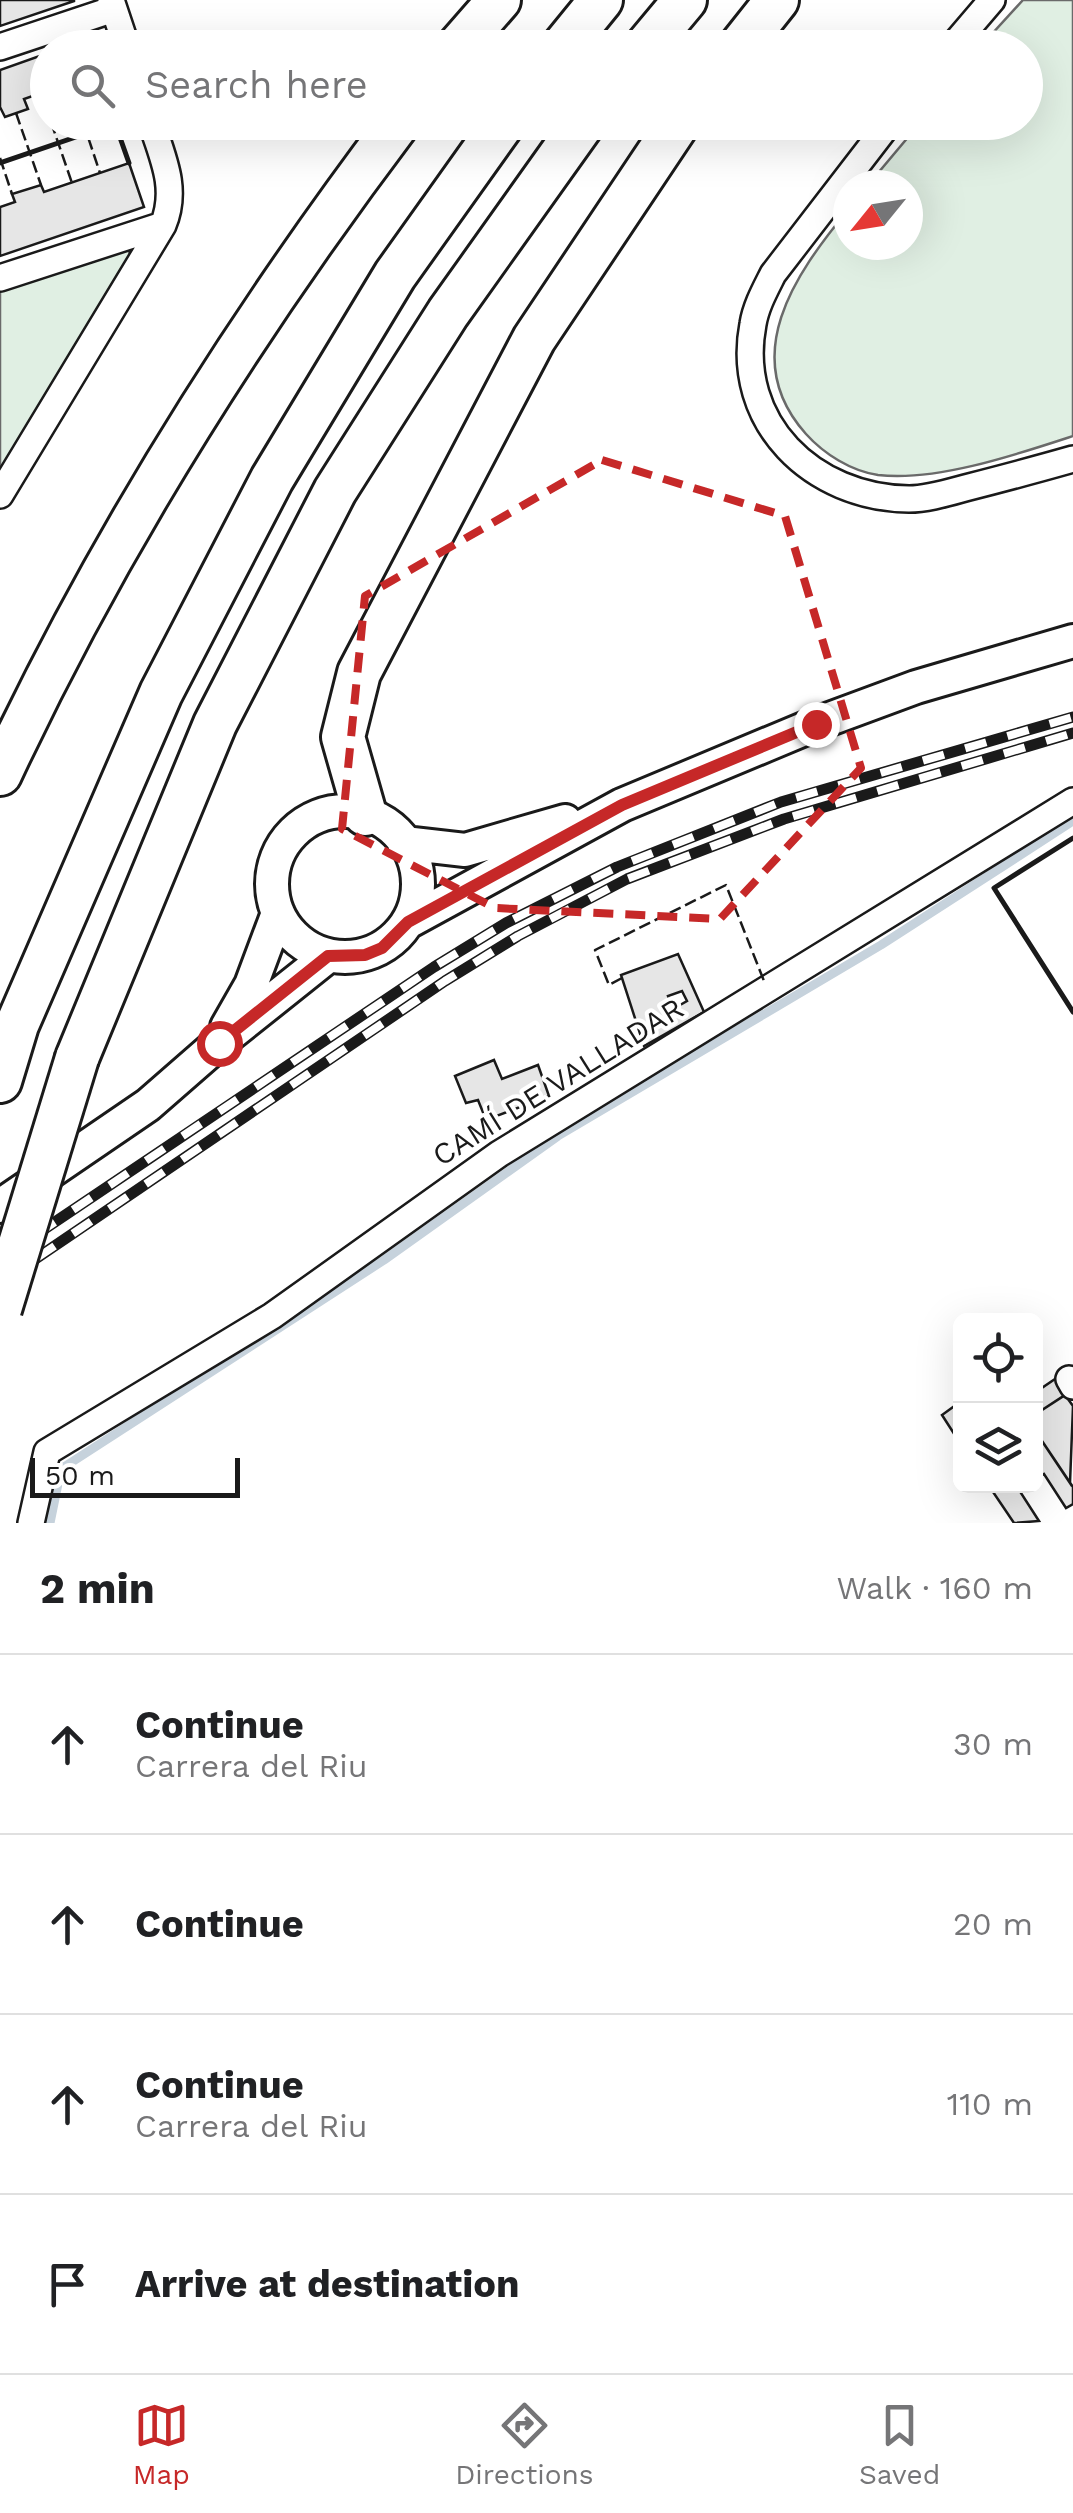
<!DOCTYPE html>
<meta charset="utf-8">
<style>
:root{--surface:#fff;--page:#f2f2f2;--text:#202124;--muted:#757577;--line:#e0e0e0;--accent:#c62828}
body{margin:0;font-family:"Work Sans",sans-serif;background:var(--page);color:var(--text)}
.controls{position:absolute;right:30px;bottom:30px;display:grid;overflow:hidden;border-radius:15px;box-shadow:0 10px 40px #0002}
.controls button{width:90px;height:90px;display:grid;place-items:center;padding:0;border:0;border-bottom:2px solid var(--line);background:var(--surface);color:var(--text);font:50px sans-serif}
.compass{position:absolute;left:833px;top:170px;width:90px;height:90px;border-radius:50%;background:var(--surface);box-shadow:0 10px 40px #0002;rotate:240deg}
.scale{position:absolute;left:30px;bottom:25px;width:210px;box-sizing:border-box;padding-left:10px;border:5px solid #1a1a1a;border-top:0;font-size:28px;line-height:35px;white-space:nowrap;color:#1a1a1a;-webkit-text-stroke:8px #fff;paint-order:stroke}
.stop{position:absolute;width:30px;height:30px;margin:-22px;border:8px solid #c62828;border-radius:50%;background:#fff}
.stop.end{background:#c62828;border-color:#fff;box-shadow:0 2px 10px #0008}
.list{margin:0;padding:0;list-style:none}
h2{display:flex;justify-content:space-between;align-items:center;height:130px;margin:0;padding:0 40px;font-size:42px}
h2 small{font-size:32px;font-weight:400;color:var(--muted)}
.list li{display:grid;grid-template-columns:65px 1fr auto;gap:30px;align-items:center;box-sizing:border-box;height:180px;padding:0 40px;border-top:2px solid var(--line)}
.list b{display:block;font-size:38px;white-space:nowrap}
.list p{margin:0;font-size:32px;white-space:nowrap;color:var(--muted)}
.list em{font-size:32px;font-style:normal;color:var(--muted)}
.icon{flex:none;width:55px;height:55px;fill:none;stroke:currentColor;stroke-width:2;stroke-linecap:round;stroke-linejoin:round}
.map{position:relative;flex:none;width:1073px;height:1523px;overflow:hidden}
.search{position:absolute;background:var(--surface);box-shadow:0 10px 40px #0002;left:30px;right:30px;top:30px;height:110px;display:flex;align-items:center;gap:25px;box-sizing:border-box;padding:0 35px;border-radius:55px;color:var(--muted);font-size:38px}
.sheet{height:850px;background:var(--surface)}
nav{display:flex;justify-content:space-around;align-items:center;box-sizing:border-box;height:140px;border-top:2px solid var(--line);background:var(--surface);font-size:28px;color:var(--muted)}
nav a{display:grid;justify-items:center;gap:5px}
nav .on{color:var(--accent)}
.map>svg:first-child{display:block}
.green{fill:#e0efe3;stroke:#6a6a6a;stroke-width:2.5}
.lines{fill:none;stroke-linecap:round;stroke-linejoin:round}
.stream{stroke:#c6d2dc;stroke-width:9}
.building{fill:#e6e6e6;stroke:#1a1a1a;stroke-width:2.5;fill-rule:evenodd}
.minor-casing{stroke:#1a1a1a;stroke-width:30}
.tertiary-casing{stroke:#1a1a1a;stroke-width:38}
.trunk-casing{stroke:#1a1a1a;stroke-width:48}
.minor{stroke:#fff;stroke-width:25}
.tertiary{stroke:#fff;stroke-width:32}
.trunk{stroke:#fff;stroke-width:42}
.rail-casing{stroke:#1a1a1a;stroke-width:11}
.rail{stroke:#fff;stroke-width:8;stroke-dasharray:22;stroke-linecap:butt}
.trunk-bridge-casing{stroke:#1a1a1a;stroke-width:48;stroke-linecap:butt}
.trunk-bridge{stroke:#fff;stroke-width:42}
.fence{stroke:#1a1a1a;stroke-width:2.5;stroke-dasharray:12 5;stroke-linecap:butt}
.wall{stroke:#1a1a1a;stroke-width:5}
.route{stroke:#c62828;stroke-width:12}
.marked{fill:none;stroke:#c62828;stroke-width:8;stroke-dasharray:20 12;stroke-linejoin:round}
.labels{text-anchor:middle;stroke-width:8;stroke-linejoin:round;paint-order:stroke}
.street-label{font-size:30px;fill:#1a1a1a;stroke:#fff}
</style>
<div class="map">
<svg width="1073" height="1523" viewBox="0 0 1073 1523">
<rect width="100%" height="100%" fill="#fff"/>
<!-- green -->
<path class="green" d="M 1023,0 L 1073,0 L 1073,436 C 1018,454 936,482 878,475 C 851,471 824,454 806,434 C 737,357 795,274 848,210 L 848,245 L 908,245 L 908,185 L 868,185 L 920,123 L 1026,122 L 1026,48 L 980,47 Z
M 127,248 L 132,257 L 0,470 L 0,286 Z"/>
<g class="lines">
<!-- stream -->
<path class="stream" d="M 50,1523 L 61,1469 L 384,1260 L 558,1136 L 881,945 L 1073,821"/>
</g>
<!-- building -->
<path class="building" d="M 0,0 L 74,0 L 74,1 L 0,26 Z
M 48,53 L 48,111 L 41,93 L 24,99 L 28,109 L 5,117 L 0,107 L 0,70 Z
M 129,163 L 144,207 L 0,256 L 0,207 L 15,202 L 12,194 L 41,185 L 44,192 Z
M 678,954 L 704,1012 L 644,1046 L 621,975 ZM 682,991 L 687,1001 L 673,1009 L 668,996 Z
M 494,1060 L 502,1079 L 538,1065 L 549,1096 L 486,1120 L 478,1100 L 466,1103 L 455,1076 Z
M 1055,1379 L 1065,1395 L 1036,1414 L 1036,1392 Z
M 1065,1395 L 1073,1406 L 1070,1483 L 1036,1432 L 1036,1414 Z
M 960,1402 L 960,1443 L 942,1415 Z
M 1036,1432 L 1073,1487 L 1073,1504 L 1066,1508 L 1044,1474 L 1036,1479 Z
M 989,1486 L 1026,1486 L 1019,1490 L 1039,1521 L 1014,1523 Z"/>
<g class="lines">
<!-- minor casing -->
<g class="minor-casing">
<path id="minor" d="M 111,0 L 127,48
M 0,47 L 114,9
M 951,48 L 992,0
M 890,122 L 773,274 C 765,290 756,306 753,324 C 734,423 813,498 909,499 C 928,499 950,492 969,487 C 1004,478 1038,469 1073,459
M 0,278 L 163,225
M 0,495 L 163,225 C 178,189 163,158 151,122
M 1069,1379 L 1073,1386
M 31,1523 L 47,1452 L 272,1316 L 499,1154 L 1073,801"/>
</g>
<!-- tertiary casing -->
<g class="tertiary-casing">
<path id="tertiary" d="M272 884a73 73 0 1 1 146 0a73 73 0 1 1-146 0Z
M 404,843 L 465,850 L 565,821
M 408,922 L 622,805 L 816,724 L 916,687 L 1073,641
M 227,1027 L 251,985 L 278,913
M 0,1206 L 148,1105 L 219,1043 L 328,956"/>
</g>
<!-- trunk casing -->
<g class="trunk-casing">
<path id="trunk" d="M 457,48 L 499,0
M 562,48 L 601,0
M 645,48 L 685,0
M 739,48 L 777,0
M 0,774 C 108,543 245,326 399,122
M 365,814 L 343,737 L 359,673 L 534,339 L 679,122
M 77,1058 L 215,724 L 335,491 L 448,313 L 584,122
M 0,1081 L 17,1025 L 161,693 L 272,479 L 395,275 L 504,122"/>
</g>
<!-- minor -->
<use href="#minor" class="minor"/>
<!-- tertiary -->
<use href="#tertiary" class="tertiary"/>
<!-- trunk -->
<use href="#trunk" class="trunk"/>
<!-- rail casing -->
<g class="rail-casing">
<path id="rail" d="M 0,1259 L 434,967 L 506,923 L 617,867 L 781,802 L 1073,717
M 0,1283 L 445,981 L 518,936 L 627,879 L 784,819 L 1073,733"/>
</g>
<!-- rail -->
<use href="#rail" class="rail"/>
<!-- trunk-bridge casing -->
<g class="trunk-bridge-casing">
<path id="trunk-bridge" d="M 0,1309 L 77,1058"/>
</g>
<!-- trunk-bridge -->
<use href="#trunk-bridge" class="trunk-bridge"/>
<!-- fence -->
<path class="fence" d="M 16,113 L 41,185
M 51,122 L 72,183
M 83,122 L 100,173
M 0,158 L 12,194
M 622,978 L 609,985 L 595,950 L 726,885 L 764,981 L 761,983"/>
<!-- wall -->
<path class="wall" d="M 117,129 L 129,163
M 0,163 L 111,125
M 1073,838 L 994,888 L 1073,1012"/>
</g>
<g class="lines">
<!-- route -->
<path class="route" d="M 219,1043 L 328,956 L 365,955 L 382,948 L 408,922 L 622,805 L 816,724"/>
</g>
<!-- marked area -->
<path class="marked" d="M 602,460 L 785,516 L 861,768 L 720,919 L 495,908 L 342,829 L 365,596 Z"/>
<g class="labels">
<!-- street labels -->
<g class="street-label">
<text transform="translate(558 1082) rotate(-32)" y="10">CAMÍ DE VALLADAR</text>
</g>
</g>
</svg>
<div class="controls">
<button><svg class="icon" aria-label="locate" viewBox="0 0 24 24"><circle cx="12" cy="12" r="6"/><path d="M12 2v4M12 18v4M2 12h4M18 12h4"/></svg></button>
<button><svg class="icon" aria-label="layers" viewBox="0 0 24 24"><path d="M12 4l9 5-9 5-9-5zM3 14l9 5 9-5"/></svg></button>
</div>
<svg class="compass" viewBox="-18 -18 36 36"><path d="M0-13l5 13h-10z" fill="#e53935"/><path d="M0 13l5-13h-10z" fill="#757577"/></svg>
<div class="scale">50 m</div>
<div class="stop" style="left:219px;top:1043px"></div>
<div class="stop end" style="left:816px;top:724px"></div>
<div class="search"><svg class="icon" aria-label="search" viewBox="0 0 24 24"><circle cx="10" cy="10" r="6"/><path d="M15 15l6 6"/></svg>Search here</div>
</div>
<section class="sheet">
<h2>2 min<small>Walk · 160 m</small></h2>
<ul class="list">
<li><svg class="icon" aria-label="ahead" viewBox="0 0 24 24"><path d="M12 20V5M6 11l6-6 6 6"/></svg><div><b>Continue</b><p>Carrera del Riu</p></div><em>30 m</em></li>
<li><svg class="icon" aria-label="ahead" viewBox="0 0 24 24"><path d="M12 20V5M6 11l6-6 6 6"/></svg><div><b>Continue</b></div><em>20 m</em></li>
<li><svg class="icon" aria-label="ahead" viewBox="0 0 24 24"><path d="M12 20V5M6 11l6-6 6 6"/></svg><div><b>Continue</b><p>Carrera del Riu</p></div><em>110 m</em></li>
<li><svg class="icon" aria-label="arrive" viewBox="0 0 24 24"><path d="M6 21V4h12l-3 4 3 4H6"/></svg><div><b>Arrive at destination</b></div></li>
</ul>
</section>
<nav>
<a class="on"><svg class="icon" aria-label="map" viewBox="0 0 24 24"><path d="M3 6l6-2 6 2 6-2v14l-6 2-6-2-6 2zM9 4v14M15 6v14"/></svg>Map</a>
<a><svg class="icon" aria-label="directions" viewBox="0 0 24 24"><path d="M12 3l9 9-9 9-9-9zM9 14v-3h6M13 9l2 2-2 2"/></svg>Directions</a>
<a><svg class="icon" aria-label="saved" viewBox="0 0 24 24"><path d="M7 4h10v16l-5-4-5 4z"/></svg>Saved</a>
</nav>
